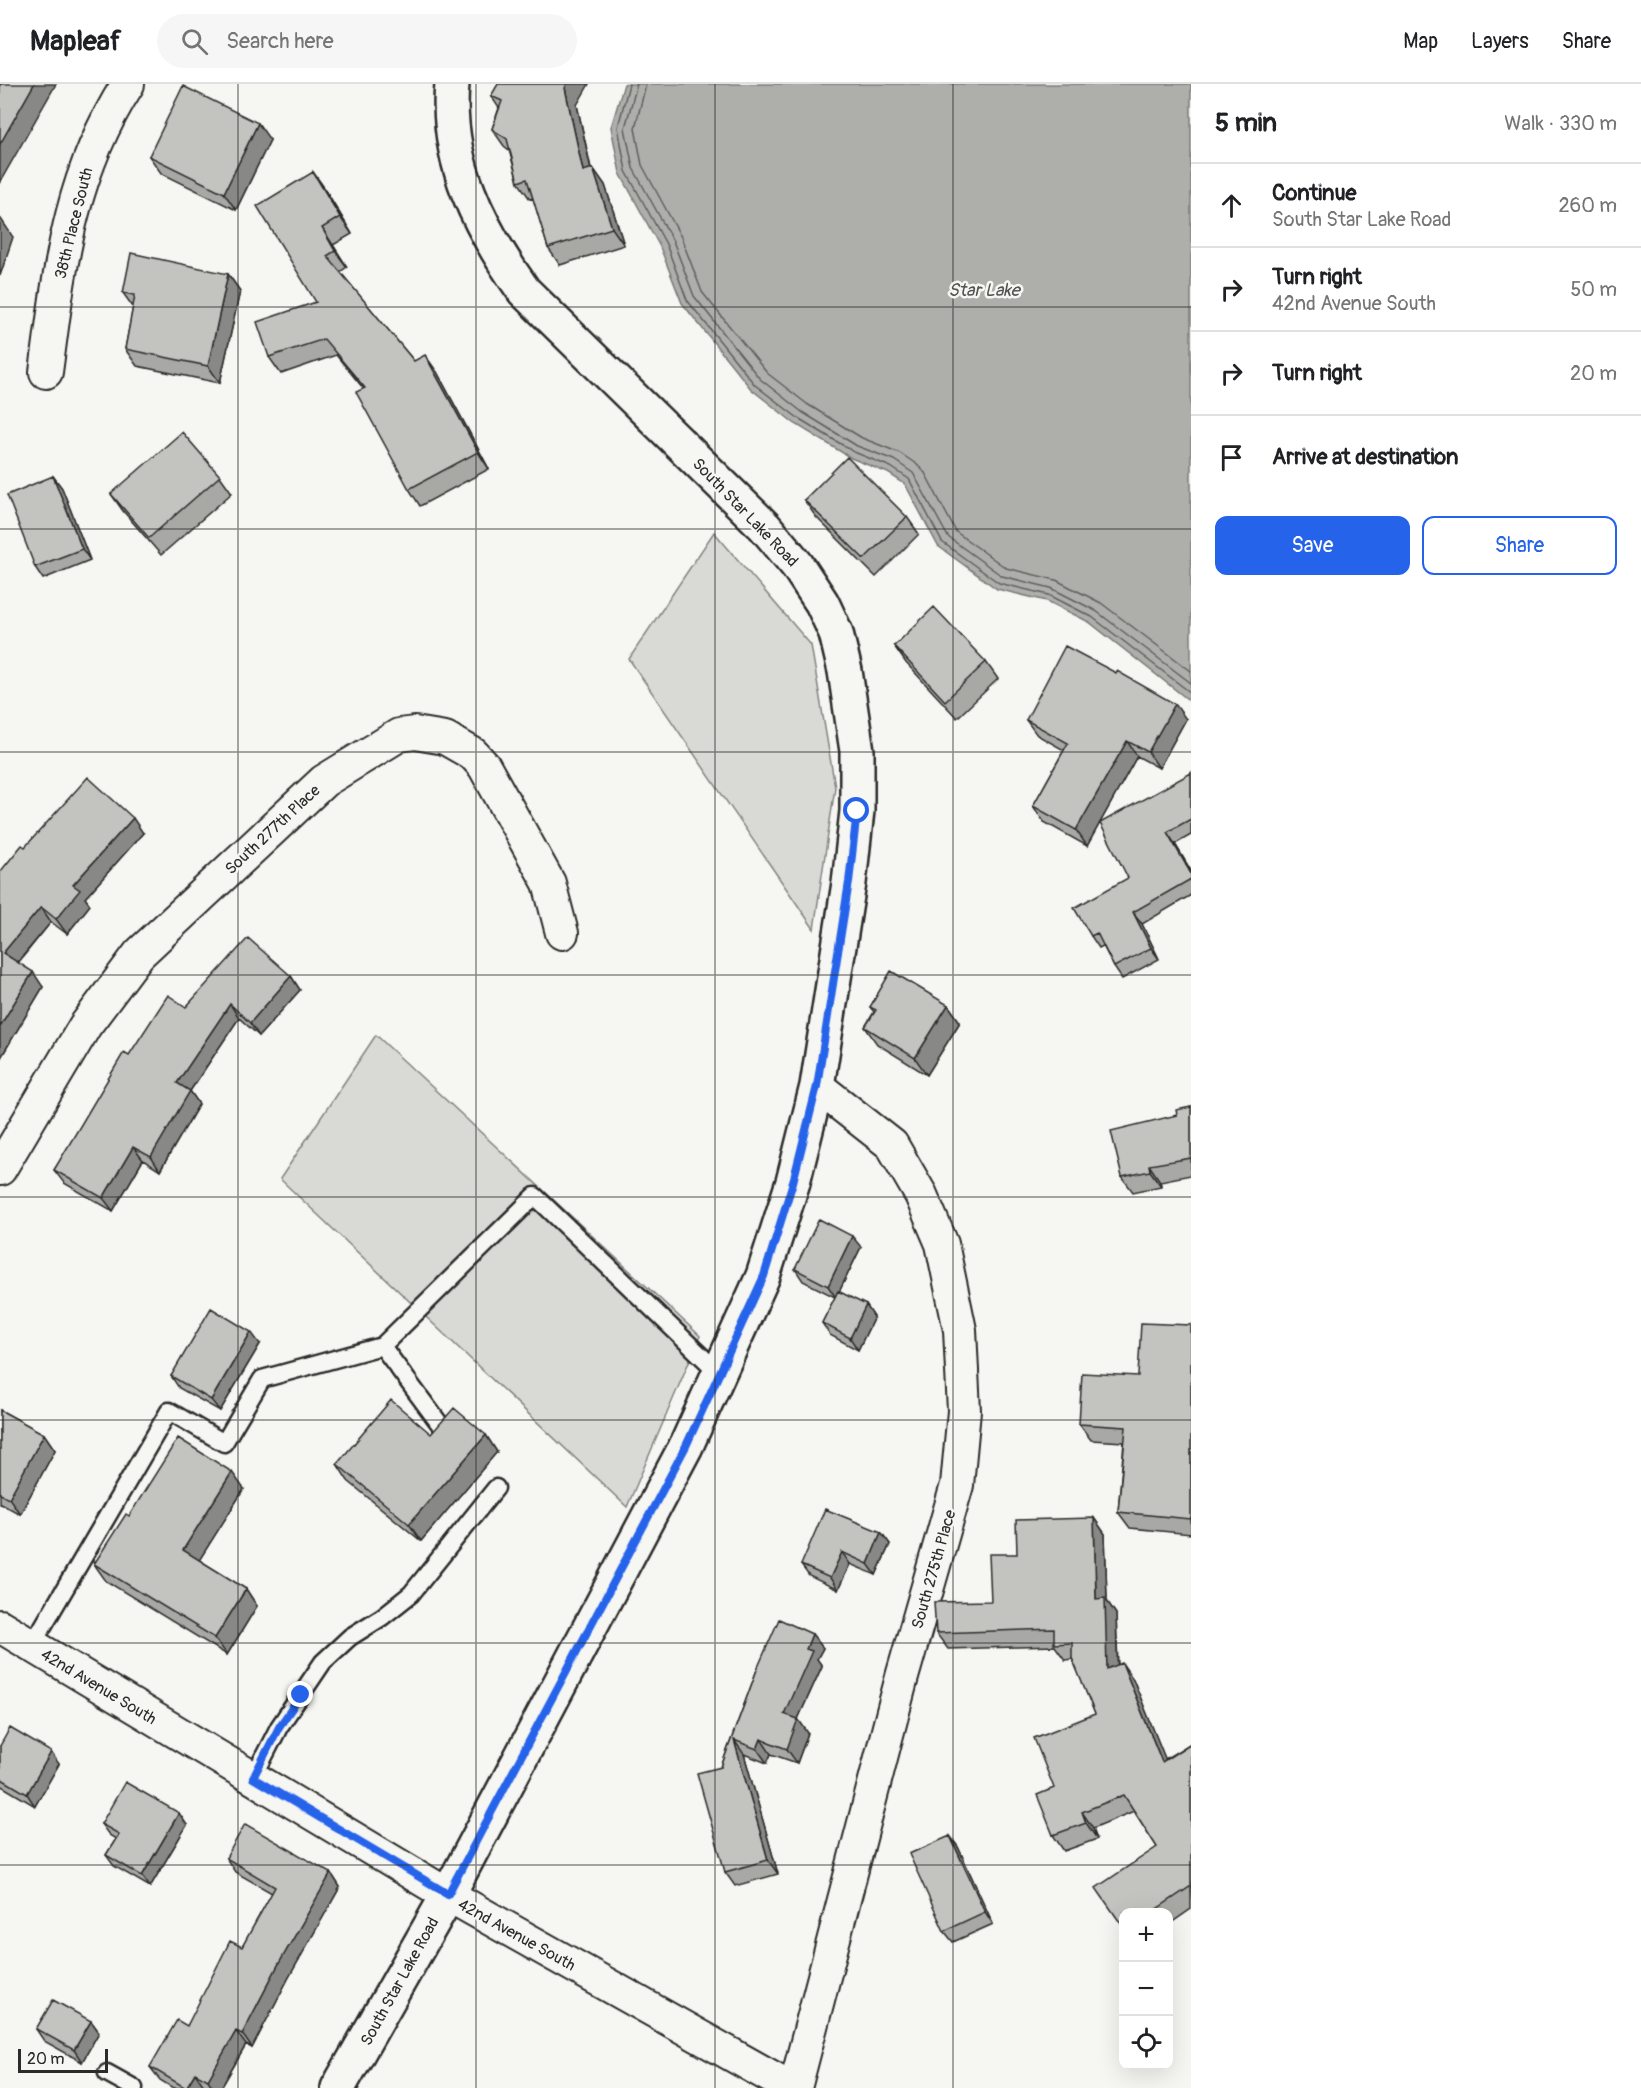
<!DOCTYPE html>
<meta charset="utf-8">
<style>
:root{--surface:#fff;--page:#f6f6f6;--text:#202124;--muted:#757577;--line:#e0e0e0;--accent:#2563eb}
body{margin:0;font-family:Pangolin,sans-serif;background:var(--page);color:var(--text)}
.controls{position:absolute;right:18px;bottom:18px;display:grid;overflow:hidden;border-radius:12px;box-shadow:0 6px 24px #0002}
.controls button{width:54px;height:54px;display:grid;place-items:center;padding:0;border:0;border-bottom:2px solid var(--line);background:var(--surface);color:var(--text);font:30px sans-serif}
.scale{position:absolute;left:18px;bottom:15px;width:90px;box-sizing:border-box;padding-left:6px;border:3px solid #2b2b2b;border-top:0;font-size:16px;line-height:21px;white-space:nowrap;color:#2b2b2b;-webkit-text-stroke:4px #f6f6f2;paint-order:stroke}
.stop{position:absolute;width:18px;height:18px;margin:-14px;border:4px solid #2563eb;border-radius:50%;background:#fff}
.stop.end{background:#2563eb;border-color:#fff;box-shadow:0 2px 6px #0008}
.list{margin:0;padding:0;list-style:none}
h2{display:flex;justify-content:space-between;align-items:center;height:78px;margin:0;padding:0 24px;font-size:26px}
h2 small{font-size:20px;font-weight:400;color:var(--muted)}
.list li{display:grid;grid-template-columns:39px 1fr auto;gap:18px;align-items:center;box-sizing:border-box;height:84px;padding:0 24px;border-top:2px solid var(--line)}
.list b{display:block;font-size:22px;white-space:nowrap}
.list p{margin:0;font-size:20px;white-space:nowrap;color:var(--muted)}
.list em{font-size:20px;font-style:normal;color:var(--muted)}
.actions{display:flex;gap:12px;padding:18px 24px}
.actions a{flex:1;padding:14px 0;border:2px solid var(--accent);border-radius:12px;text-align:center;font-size:21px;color:var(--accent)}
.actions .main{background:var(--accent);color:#fff}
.icon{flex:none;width:33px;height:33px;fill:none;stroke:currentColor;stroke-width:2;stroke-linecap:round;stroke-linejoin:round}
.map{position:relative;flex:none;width:1191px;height:2004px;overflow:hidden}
header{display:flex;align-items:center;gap:36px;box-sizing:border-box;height:84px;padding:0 30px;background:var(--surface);border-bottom:2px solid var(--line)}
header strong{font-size:28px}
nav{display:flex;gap:33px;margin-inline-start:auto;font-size:21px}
.search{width:420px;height:54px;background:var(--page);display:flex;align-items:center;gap:15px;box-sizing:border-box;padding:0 21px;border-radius:33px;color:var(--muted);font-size:22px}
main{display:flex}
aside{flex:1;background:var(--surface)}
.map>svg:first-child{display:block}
.green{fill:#d9d9d5;stroke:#828280;stroke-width:1.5}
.water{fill:#aeaeab;stroke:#7a7a78;stroke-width:1.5}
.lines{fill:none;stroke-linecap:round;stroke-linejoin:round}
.shore{stroke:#5f5f5e;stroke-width:1.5}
.service-casing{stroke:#2b2b2b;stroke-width:21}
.minor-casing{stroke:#2b2b2b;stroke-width:36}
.tertiary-casing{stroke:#2b2b2b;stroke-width:38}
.service{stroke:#f6f6f2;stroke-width:16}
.minor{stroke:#f6f6f2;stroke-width:32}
.tertiary{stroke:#f6f6f2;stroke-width:33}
.wall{fill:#a8a8a5;stroke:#2b2b2b;stroke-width:1.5}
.shaded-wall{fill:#888886;stroke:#2b2b2b;stroke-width:1.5}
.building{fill:#c3c3c0;stroke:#2b2b2b;stroke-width:1.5}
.route{stroke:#2563eb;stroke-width:8}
.grid{fill:none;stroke:#2b2b2b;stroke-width:1.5;stroke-opacity:0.55}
.labels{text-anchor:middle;stroke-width:5;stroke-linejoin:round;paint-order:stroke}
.street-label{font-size:16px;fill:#2b2b2b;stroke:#f6f6f2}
.water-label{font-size:18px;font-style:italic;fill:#525251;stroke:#f6f6f2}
</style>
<header>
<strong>Mapleaf</strong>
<div class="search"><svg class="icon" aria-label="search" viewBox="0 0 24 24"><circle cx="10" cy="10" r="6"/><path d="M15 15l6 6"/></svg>Search here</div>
<nav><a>Map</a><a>Layers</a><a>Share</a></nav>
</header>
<main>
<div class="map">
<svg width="1191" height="2004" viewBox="0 0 1191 2004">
<rect width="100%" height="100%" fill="#f6f6f2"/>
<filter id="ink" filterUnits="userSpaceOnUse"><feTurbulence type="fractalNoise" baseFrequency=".0167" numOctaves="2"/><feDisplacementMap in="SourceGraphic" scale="12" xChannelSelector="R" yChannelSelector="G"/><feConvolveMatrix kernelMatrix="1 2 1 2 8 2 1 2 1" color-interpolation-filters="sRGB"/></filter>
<g filter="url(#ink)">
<!-- green -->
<path class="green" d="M 714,448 L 811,561 L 835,703 L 814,845 L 629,575 Z
M 376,951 L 700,1252 L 627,1423 L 280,1095 Z"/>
<!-- water -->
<path class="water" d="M 624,0 L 1191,0 L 1191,618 L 1089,538 L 1047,517 L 997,505 L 938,462 L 905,400 L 888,389 L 851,374 L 794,339 L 751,305 L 682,219 L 660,163 L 620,89 L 611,43 Z"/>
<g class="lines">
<!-- shore -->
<path class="shore" d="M 629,0 L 618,43 L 626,87 L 666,160 L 687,216 L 755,301 L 798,334 L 854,368 L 891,383 L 909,395 L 942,458 L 999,499 L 1049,511 L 1092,533 L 1191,609
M 637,0 L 625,44 L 633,84 L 673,157 L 694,212 L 760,295 L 802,328 L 857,362 L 894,376 L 913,389 L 948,453 L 1002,492 L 1051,504 L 1096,527 L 1191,599
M 646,0 L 635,44 L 642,81 L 681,153 L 702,208 L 767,289 L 807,320 L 862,354 L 900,369 L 919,382 L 925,389 L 956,448 L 1006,484 L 1056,496 L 1101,519 L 1191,587"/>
<!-- service casing -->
<g class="service-casing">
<path id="service" d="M 382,1262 L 442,1343
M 32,1561 L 169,1327 L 224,1359 L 262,1295 L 382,1262 L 535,1112 L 719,1289
M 253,1694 L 279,1643 L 323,1578 L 350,1553 L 382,1533 L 411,1510 L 496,1404
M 107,1989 L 134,2004"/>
</g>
<!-- minor casing -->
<g class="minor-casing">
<path id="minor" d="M 46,288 C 60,183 69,92 128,0
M 0,1085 L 85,942 L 139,870 L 324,697 L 399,651 L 415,649 L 445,654 L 473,670 L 484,682 L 549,799 L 562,849
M 0,1542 L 448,1811 L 791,2004
M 795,2004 L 902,1593 L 957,1401 L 964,1327 L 960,1246 L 942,1160 L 921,1111 L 892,1061 L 817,1002"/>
</g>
<!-- tertiary casing -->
<g class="tertiary-casing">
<path id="tertiary" d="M 338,2004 L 448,1811 L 686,1362 L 763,1192 L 793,1098 L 817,1002 L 849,799 L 857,727 L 857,667 L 845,587 L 836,549 L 822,519 L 797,481 L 765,443 L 524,207 C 480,145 445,78 452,0"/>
</g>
<!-- service -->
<use href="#service" class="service"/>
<!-- minor -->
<use href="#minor" class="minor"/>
<!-- tertiary -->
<use href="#tertiary" class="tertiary"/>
</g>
<!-- wall -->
<path class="wall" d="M 491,12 L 577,21 L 591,84 L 593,84 L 605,101 L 624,161 L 560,181 L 548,164 L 533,114 L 530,115 L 518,98 L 509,66 L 504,62 L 492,45 L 499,24 Z
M 270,56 L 236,126 L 161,89 L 149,72 Z
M 313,88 L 325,105 L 352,150 L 333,161 L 347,183 L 340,188 L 414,277 L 437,288 L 489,385 L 420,422 L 409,405 L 363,304 L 336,271 L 281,290 L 269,273 L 316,218 Z
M 228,190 L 240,207 L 220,299 L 137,282 L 125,265 L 133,223 L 123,209 Z
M 53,392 L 62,404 L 90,476 L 43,495 L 35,483 Z
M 220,392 L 232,409 L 161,471 L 123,427 L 111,410 Z
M 804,416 L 907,433 L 919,450 L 876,493 L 816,433 Z
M 894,562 L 986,578 L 998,595 L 957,634 L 906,579 Z
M 1186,635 L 1159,684 L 1137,672 L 1087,762 L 1044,738 L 1033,722 L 1064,666 L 1037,651 L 1026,636 Z
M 1191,689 L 1191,751 L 1175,760 L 1191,787 L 1191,811 L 1142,840 L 1159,875 L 1122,895 L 1114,883 L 1103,862 L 1099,864 L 1091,852 L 1128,794 Z
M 143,749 L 85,814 L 90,821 L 67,850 L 51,838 L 18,879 L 43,903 L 0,975 L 0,788 L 25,763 Z
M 291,892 L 300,906 L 259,952 L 239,934 L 190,1007 L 199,1020 L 160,1087 L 143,1076 L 113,1127 L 64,1099 L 54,1086 L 129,971 Z
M 948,921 L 960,938 L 927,991 L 877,960 L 865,943 L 874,928 L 870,923 Z
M 1191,1023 L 1191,1091 L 1160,1097 L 1161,1102 L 1133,1108 L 1122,1093 L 1177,1031 Z
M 861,1163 L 839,1208 L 866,1221 L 874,1233 L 858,1266 L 830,1251 L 822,1239 L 835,1213 L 803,1197 L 795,1185 Z
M 1191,1241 L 1191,1450 L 1130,1444 L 1118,1428 L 1124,1358 L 1091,1356 L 1079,1340 L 1138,1292 Z
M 260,1260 L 220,1327 L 179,1304 L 171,1292 Z
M 0,1326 L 44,1350 L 55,1366 L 20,1430 L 0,1419 Z
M 431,1350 L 486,1351 L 497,1368 L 421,1457 L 348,1397 L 337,1380 Z
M 244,1405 L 199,1476 L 246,1505 L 257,1522 L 227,1571 L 106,1497 L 94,1480 L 129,1432 Z
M 1094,1434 L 1105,1450 L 1107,1517 L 1116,1530 L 1118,1581 L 1133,1595 L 1165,1675 L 1191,1659 L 1191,1825 L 1168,1841 L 1168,1828 L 1124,1828 L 1157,1763 L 1134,1727 L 1093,1744 L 1097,1755 L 1064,1767 L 1053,1751 L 1054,1704 L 1095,1630 L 1073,1575 L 1065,1576 L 1055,1562 L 948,1565 L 936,1549 L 991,1517 Z
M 881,1448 L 890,1460 L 876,1491 L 850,1480 L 838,1506 L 809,1492 L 801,1481 Z
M 812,1550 L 823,1564 L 817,1575 L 822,1582 L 798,1635 L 808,1649 L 797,1679 L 771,1670 L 767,1679 L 744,1670 L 778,1790 L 735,1802 L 725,1788 L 721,1683 L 758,1583 Z
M 0,1662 L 59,1680 L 35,1722 L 0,1701 Z
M 101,1740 L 187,1741 L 150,1803 L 114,1782 L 106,1771 L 116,1755 L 109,1751 Z
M 950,1752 L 958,1763 L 993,1840 L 953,1858 L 944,1847 Z
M 226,1774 L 331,1789 L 340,1803 L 288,1895 L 252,1964 L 246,1961 L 221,2004 L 208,2004 L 204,2002 L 203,2004 L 173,2004 L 160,1996 L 150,1983 L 187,1942 L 242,1863 L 272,1809 L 235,1788 Z
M 91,1937 L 99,1948 L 82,1978 L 44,1957 L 36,1945 Z"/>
<!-- shaded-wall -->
<path class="shaded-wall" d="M 34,0 L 56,0 L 0,98 L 0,60 Z
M 567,0 L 589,0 L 577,21 L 595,104 L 583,87 L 565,4 Z
M 258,39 L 270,56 L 236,126 L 224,109 Z
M 593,84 L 605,101 L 624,161 L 612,144 Z
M 313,88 L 325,105 L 352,150 L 340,133 Z
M 1,135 L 13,153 L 0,192 L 0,138 Z
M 322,144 L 333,161 L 347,183 L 335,167 Z
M 228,190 L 240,207 L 220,299 L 208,282 Z
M 425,271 L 437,288 L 489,385 L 478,368 Z
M 53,392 L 62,404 L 90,476 L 82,465 Z
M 1175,620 L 1186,635 L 1159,684 L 1148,668 Z
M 1127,657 L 1137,672 L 1087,762 L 1076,746 Z
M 133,734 L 143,749 L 85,814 L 90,821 L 67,850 L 56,835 L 73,801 Z
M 1167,748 L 1175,760 L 1191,787 L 1191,790 Z
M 41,823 L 51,838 L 13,884 L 3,869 Z
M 1133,828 L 1142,840 L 1159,875 L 1151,864 Z
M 33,888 L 43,903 L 0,975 L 0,942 Z
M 291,892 L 300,906 L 259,952 L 250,939 Z
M 230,920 L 239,934 L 190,1007 L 199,1020 L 160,1087 L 151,1073 L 177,999 Z
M 948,921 L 960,938 L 927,991 L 915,974 Z
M 133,1063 L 143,1076 L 113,1127 L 103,1114 Z
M 1149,1081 L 1160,1097 L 1161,1102 L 1150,1087 Z
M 852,1152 L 861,1163 L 836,1214 L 828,1202 Z
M 866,1221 L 874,1233 L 858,1266 L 850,1254 Z
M 251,1248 L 260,1260 L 220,1327 L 211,1316 Z
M 44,1350 L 55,1366 L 20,1430 L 9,1414 Z
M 486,1351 L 497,1368 L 421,1457 L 409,1440 Z
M 232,1388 L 244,1405 L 195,1483 L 183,1466 Z
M 1094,1434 L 1105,1450 L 1107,1517 L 1116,1530 L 1118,1601 L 1107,1585 L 1096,1515 Z
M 881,1448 L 890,1460 L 876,1491 L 868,1480 Z
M 842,1468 L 850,1480 L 838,1506 L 830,1494 Z
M 246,1505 L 257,1522 L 227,1571 L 215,1554 Z
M 812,1550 L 823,1564 L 817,1575 L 822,1582 L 798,1635 L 808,1649 L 797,1679 L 787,1665 L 784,1630 L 806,1565 Z
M 1122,1579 L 1133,1595 L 1173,1694 L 1162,1678 Z
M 761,1655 L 771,1670 L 767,1679 L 757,1665 Z
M 734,1656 L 744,1670 L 778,1790 L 768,1776 Z
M 51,1668 L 59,1680 L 35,1722 L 27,1710 Z
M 1082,1728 L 1093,1744 L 1097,1755 L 1086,1739 Z
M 179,1729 L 187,1741 L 150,1803 L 142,1792 Z
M 950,1752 L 958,1763 L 993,1840 L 985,1828 Z
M 331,1789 L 340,1803 L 288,1895 L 252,1964 L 242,1950 L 278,1881 Z
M 91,1937 L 99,1948 L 82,1978 L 74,1966 Z
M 236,1947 L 246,1961 L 221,2004 L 213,2004 L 208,1996 Z
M 195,1989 L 204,2002 L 203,2004 L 186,2004 Z"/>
<!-- building -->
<path class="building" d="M 0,0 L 34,0 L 0,60 Z
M 498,0 L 567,0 L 565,4 L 583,87 L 593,84 L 612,144 L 548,164 L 527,95 L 518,98 L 507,55 L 492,45 L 502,17 L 491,12 Z
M 183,2 L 258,39 L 224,109 L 149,72 Z
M 313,88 L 340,133 L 322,144 L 335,167 L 327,172 L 414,277 L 425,271 L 478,368 L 409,405 L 356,308 L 365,304 L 324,255 L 269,273 L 257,238 L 316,218 L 257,122 Z
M 131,169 L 228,190 L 208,282 L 125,265 L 135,211 L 123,209 Z
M 182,348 L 220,392 L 149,454 L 111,410 Z
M 847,373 L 907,433 L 864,475 L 804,416 Z
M 53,392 L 82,465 L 35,483 L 7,411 Z
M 934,523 L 986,578 L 945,617 L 894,562 Z
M 1065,562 L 1116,589 L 1117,587 L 1175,620 L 1148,668 L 1127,657 L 1076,746 L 1033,722 L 1068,659 L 1026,636 Z
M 1191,689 L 1191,735 L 1167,748 L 1191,790 L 1191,795 L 1133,828 L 1151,864 L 1114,883 L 1097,849 L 1091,852 L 1074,824 L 1128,794 L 1100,739 Z
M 88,693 L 133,734 L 73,801 L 80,806 L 56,835 L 41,823 L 3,869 L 33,888 L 0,942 L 0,788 L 22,761 L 25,763 Z
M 248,854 L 291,892 L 250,939 L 230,920 L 177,999 L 190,1007 L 151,1073 L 133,1063 L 103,1114 L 54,1086 L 124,968 L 129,971 L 168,911 L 186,923 Z
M 891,887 L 948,921 L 915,974 L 865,943 L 876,926 L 870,923 Z
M 1191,1023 L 1191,1074 L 1149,1081 L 1150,1087 L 1122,1093 L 1111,1047 L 1177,1031 L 1176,1026 Z
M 819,1135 L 852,1152 L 828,1202 L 795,1185 Z
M 838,1207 L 866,1221 L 850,1254 L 822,1239 Z
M 211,1224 L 251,1248 L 211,1316 L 171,1292 Z
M 1141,1239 L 1191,1241 L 1191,1435 L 1118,1428 L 1126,1343 L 1079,1340 L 1082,1289 L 1138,1292 Z
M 391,1316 L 431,1350 L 454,1324 L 486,1351 L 409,1440 L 337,1380 Z
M 0,1326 L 44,1350 L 9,1414 L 0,1410 Z
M 178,1354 L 232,1388 L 183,1466 L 246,1505 L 215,1554 L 94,1480 L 126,1430 L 129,1432 Z
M 825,1425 L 881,1448 L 868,1480 L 842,1468 L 830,1494 L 801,1481 Z
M 1094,1434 L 1096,1515 L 1105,1514 L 1107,1585 L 1122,1579 L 1162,1678 L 1191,1659 L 1191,1802 L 1152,1828 L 1124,1828 L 1124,1844 L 1096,1804 L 1157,1763 L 1124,1711 L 1082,1728 L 1086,1739 L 1053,1751 L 1037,1711 L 1054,1704 L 1034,1654 L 1095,1630 L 1072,1574 L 1072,1559 L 1054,1560 L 1054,1545 L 936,1549 L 934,1518 L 991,1517 L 989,1470 L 1017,1470 L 1016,1436 Z
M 779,1535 L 812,1550 L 806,1565 L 812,1567 L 784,1630 L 798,1635 L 787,1665 L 761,1655 L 757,1665 L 734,1656 L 768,1776 L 725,1788 L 697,1689 L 721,1683 L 758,1583 Z
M 10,1644 L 51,1668 L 27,1710 L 0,1694 L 0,1662 Z
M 125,1698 L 179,1729 L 142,1792 L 106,1771 L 119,1750 L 101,1740 Z
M 245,1740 L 331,1789 L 278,1881 L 242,1950 L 236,1947 L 208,1996 L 195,1989 L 186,2004 L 150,1983 L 177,1936 L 187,1942 L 230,1857 L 242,1863 L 275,1803 L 226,1774 Z
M 950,1752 L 985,1828 L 944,1847 L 909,1770 Z
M 53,1916 L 91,1937 L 74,1966 L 36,1945 Z"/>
</g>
<g class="lines" filter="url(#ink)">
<!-- route -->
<path class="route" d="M 301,1611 L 279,1643 L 253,1694 L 448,1810 L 686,1362 L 764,1192 L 793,1098 L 817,1002 L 849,798 L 857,727"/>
</g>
<!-- grid -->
<path class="grid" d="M 238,0 L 238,2004M 476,0 L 476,2004M 715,0 L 715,2004M 953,0 L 953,2004M 0,223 L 1191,223M 0,445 L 1191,445M 0,668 L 1191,668M 0,891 L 1191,891M 0,1113 L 1191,1113M 0,1336 L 1191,1336M 0,1559 L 1191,1559M 0,1781 L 1191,1781"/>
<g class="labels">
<!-- street labels -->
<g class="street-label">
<text transform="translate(73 139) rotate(-76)" y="6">38th Place South</text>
<text transform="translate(746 428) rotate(46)" y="6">South Star Lake Road</text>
<text transform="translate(272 745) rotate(-43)" y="6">South 277th Place</text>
<text transform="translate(933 1485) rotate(-74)" y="6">South 275th Place</text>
<text transform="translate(99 1602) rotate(31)" y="6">42nd Avenue South</text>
<text transform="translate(517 1850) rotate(29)" y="6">42nd Avenue South</text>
<text transform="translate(399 1897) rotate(-61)" y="6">South Star Lake Road</text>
</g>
<!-- water labels -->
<g class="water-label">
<text x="984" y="212">Star Lake</text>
</g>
</g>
</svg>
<div class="controls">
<button>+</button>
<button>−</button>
<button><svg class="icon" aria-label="locate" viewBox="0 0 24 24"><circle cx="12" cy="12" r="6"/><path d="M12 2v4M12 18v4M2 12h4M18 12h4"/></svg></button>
</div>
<div class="scale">20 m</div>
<div class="stop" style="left:857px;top:727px"></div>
<div class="stop end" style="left:301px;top:1611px"></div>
</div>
<aside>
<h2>5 min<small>Walk · 330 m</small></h2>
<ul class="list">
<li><svg class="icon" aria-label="ahead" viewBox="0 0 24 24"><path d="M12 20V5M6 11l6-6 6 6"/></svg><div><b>Continue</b><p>South Star Lake Road</p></div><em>260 m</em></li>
<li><svg class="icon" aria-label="right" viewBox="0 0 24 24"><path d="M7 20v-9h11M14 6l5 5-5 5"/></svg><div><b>Turn right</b><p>42nd Avenue South</p></div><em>50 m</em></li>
<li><svg class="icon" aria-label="right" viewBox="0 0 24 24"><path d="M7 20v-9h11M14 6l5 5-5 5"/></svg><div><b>Turn right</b></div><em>20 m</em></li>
<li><svg class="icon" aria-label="arrive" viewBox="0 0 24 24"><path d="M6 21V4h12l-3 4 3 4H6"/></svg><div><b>Arrive at destination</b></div></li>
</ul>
<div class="actions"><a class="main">Save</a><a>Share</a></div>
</aside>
</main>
